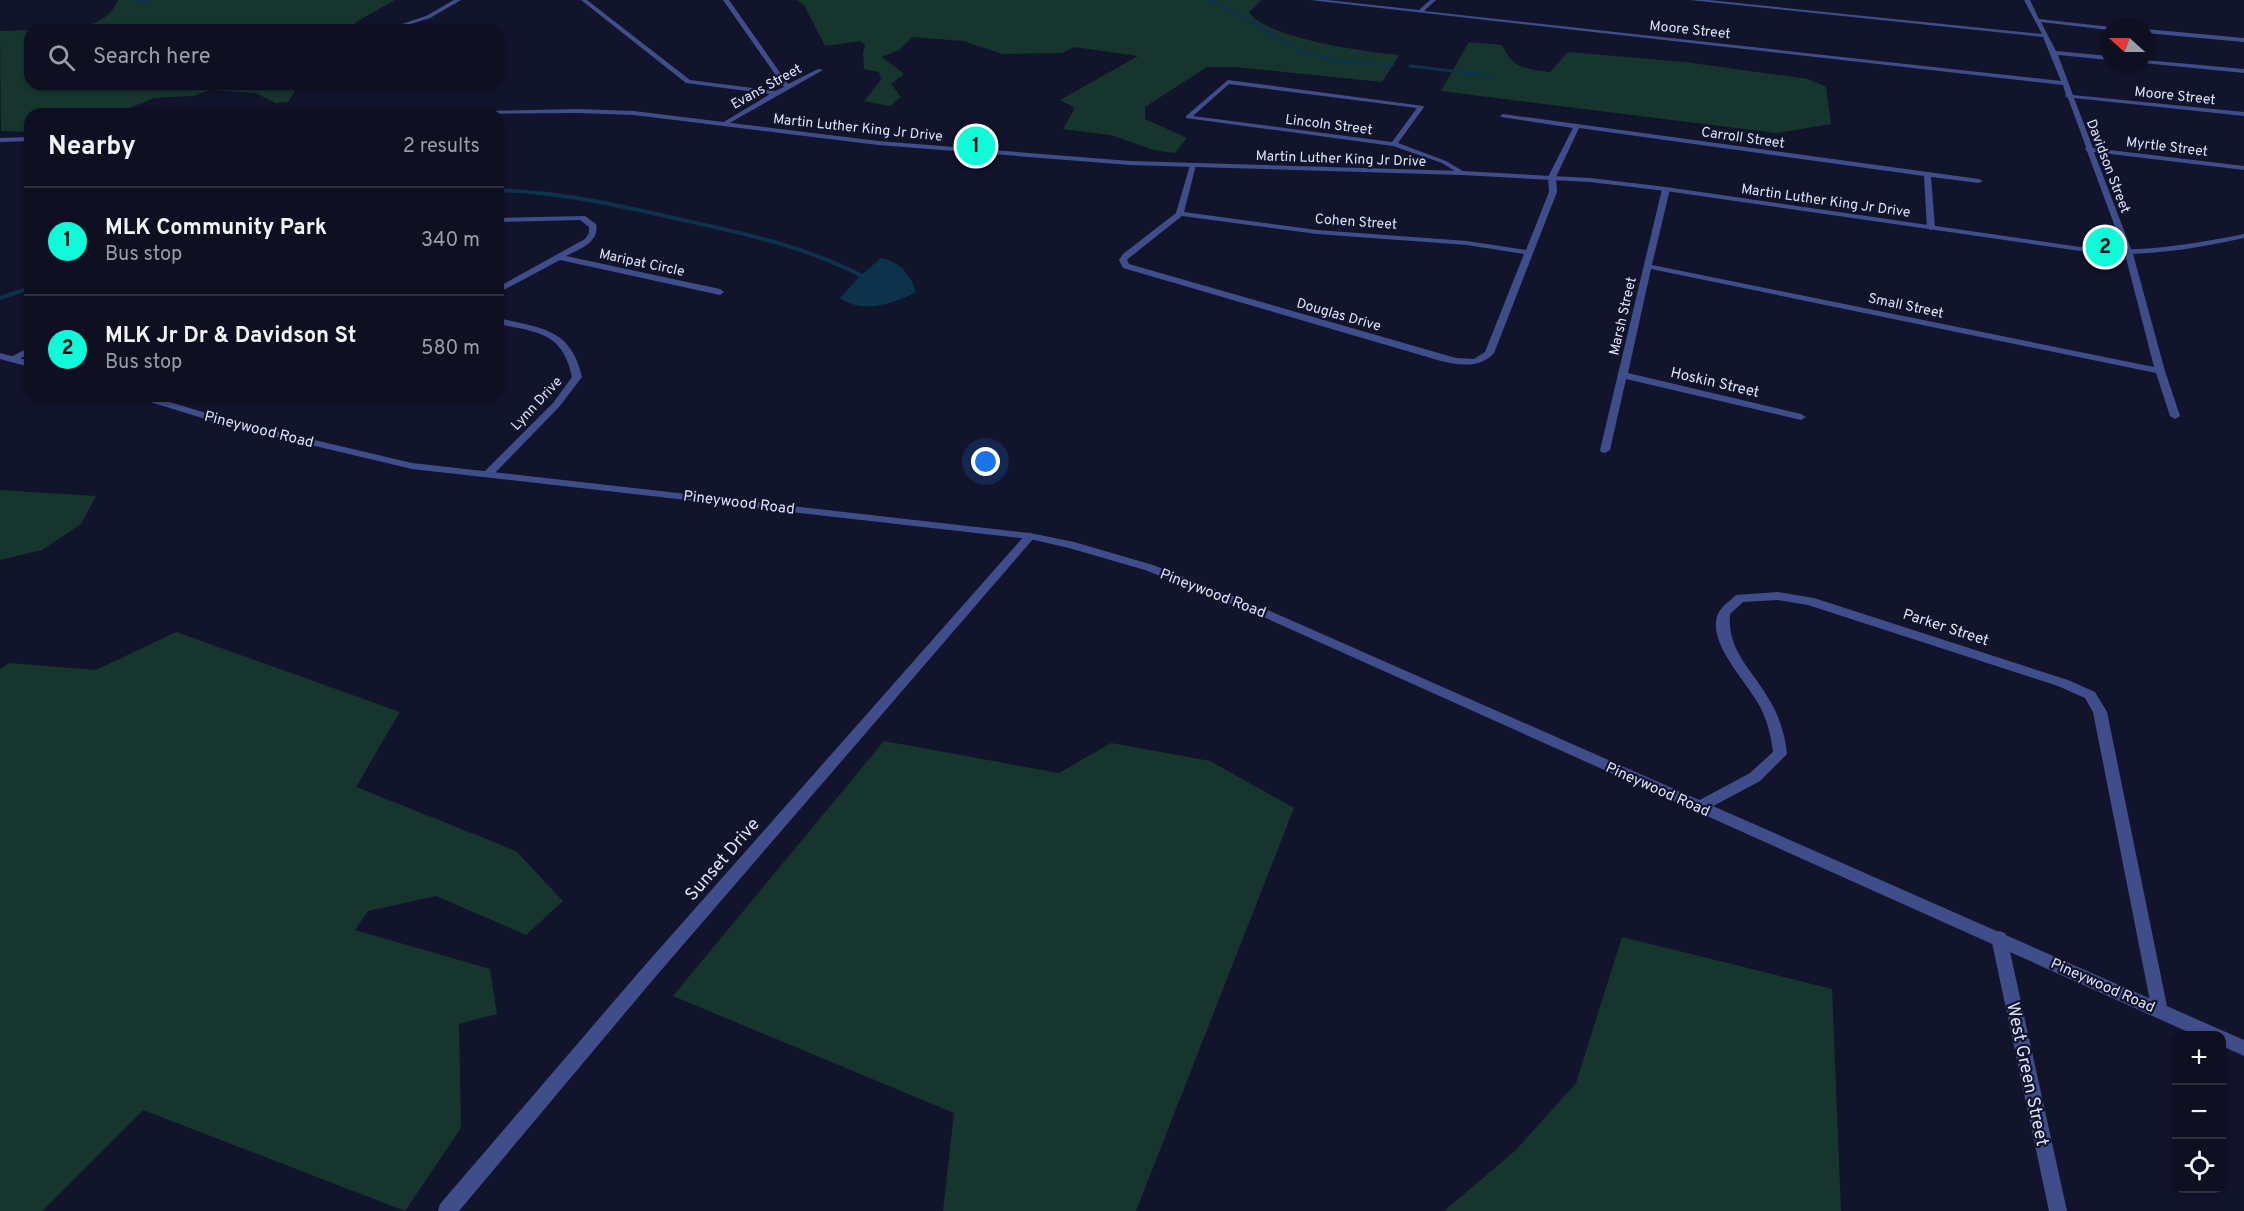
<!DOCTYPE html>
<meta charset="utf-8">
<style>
:root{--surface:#0e0f21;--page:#17182a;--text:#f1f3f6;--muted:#9b9ca5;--line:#2e2f3f;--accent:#10f9d9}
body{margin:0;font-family:Overpass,sans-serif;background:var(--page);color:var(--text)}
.controls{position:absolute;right:18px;bottom:18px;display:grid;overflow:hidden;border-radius:12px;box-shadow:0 2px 4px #0004}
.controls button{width:54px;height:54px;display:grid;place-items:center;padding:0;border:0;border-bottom:2px solid var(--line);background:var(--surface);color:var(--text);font:30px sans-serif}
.compass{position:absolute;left:2100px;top:18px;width:54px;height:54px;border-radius:50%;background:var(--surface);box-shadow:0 2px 4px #0004;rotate:291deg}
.you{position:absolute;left:986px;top:462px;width:21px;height:21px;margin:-15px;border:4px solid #fff;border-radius:50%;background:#1a73e8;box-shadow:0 0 0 9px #1a73e833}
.badge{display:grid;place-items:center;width:39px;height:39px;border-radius:50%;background:var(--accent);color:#111;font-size:20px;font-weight:700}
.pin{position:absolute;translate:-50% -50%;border:3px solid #fff;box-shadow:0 2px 6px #0006}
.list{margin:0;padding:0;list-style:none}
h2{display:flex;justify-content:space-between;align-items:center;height:78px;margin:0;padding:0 24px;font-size:26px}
h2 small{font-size:20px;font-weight:400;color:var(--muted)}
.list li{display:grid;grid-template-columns:39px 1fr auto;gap:18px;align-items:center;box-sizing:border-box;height:108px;padding:0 24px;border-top:2px solid var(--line)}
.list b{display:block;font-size:22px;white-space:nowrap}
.list p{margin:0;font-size:20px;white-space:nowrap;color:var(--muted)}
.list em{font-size:20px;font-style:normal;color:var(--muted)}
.icon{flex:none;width:33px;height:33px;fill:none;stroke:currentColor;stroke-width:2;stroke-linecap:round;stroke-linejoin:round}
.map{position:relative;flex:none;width:2244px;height:1211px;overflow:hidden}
.search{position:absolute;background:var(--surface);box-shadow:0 2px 4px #0004;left:24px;top:24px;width:480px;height:66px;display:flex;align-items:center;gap:15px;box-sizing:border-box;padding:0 21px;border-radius:18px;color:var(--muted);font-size:22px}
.panel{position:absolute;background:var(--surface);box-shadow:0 2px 4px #0004;left:24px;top:108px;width:480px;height:294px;border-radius:18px}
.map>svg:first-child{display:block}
.green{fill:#16362d}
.water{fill:#0d324b}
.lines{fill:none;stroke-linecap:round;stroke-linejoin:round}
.stream-far1{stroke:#0d324b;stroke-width:3}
.stream{stroke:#0d324b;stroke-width:4}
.minor{fill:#3f4e8a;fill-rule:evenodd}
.tertiary{fill:#3f4e8a;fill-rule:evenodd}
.labels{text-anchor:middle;stroke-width:4.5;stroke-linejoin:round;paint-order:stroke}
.far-street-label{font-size:14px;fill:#dfe2fe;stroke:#12142c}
.street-label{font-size:15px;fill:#dfe2fe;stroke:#12142c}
.near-street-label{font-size:18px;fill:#dfe2fe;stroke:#12142c}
</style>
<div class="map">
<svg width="2244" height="1211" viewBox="0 0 2244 1211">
<rect width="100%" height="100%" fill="#12142c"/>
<!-- green -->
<path class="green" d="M 118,0 L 395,0 L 356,22 L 354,30 L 39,30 C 65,29 107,30 118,0 Z
M 797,0 L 1262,0 L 1249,12 C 1267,39 1366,52 1399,55 L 1382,82 L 1235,67 L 1207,67 L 1145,107 L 1145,119 L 1187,138 L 1175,153 L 1154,150 L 1111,135 L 1063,129 L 1075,108 L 1060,100 L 1138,56 L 1074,47 L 1062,53 L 1003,54 L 963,41 L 912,37 L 899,50 L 882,57 L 904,74 L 891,84 L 901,97 L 890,106 L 864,101 L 881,80 L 879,72 L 864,69 L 863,53 L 865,45 L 861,41 L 825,46 L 804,5 Z
M 30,30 L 30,84 L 289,84 L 295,91 L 288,102 L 276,103 L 255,93 L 210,90 L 193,96 L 154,98 L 115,114 L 30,114 L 30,132 L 1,131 L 0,31 Z
M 1469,42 L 1502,45 C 1513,69 1526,69 1550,72 L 1568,52 L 1685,62 L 1808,79 L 1826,87 L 1831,124 L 1776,133 L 1441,91 Z
M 0,490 L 96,496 L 81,524 L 42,550 L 0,560 Z
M 176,632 L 400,712 L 356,787 L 516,851 L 563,901 L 526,935 L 436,896 L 368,911 L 355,930 L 490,969 L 497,1014 L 459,1024 L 461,1128 L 405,1211 L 143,1110 L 42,1211 L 0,1211 L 0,669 L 10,663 L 96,670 Z
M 884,741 L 1059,773 L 1111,743 L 1210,761 L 1294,808 L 1136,1211 L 943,1211 L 954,1113 L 673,996 Z
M 1622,937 L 1832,989 L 1841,1211 L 1444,1211 L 1516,1150 L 1576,1083 Z"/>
<!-- water -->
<path class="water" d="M 881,258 C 899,261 911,275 916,292 C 893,304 863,314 840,298 L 861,275 Z"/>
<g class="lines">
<!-- stream-far1 -->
<path class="stream-far1" d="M 136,0 L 150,2
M 1208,0 C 1240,10 1263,33 1293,47 C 1324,62 1359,63 1393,65
M 1410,66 L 1495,76"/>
<!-- stream -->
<path class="stream" d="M 498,190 C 561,192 622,206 683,220 C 746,234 808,247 866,278
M 0,298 L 30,288"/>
<!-- minor -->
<path class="minor" d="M 454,0 L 461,0 L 430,18 L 395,29 L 390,28 L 426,16 Z
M 581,0 L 587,0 L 690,80 L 775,91 L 784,87 L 723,0 L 729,0 L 788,84 L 818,69 L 823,70 L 726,125 L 722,125 L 722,123 L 770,94 L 686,83 Z
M 1310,0 L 1327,0 L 1419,10 L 1430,0 L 1436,0 L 1424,11 L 2061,81 L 2043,37 L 1690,0 L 1708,0 L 2042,34 L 2024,0 L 2030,0 L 2039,19 L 2111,27 L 2109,30 L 2041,22 L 2056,51 L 2109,56 L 2109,60 L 2058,55 L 2073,95 L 2244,112 L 2244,116 L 2074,98 L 2093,148 L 2244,166 L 2244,170 L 2094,152 L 2133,254 L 2165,371 L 2180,416 L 2175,419 L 2170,416 L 2156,373 L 1651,269 L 1628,373 L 1801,414 L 1806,417 L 1801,420 L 1626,379 L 1610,450 L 1605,453 L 1601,452 L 1600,450 L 1662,189 L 1666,187 L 1670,189 L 1652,265 L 2154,367 L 2125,254 L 2087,151 L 2085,149 L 2086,147 L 2068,98 L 2065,96 L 2066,95 L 2063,85 Z
M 2145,29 L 2244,38 L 2244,42 L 2145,33 Z
M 2145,60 L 2244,69 L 2244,73 L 2143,63 L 2145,63 Z
M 1228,80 L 1423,106 L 1424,107 L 1398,143 L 1446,161 L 1466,173 L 1460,174 L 1442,163 L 1393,146 L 1186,118 L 1186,116 ZM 1229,84 L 1417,108 L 1392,142 L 1193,116 Z
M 1503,114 L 1979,179 L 1983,181 L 1979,183 L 1931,177 L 1935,228 L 1931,230 L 1927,228 L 1924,176 L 1579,128 L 1556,177 L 1557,192 L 1494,353 C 1480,369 1459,365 1441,361 L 1123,268 L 1119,260 L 1123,254 L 1176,213 L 1190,165 L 1193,163 L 1196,165 L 1184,212 L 1317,230 L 1467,241 L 1526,250 L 1549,192 L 1548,177 L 1573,128 L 1501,117 L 1500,116 ZM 1182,216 L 1317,234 L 1467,245 L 1524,254 L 1485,352 L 1474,359 L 1456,358 L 1129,264 L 1127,260 L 1129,258 Z
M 585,216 L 596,224 C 600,242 580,249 566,256 L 720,289 L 724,292 L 720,295 L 560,260 L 498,293 L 498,287 L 585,239 L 589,233 L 589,227 L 580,220 L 498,222 L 498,218 Z
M 498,318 C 541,328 571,328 582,377 L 559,407 L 493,475 L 489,476 L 484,473 L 485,471 L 553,403 L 572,377 C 563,332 537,332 498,324 Z
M 30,347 L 30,354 L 12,362 L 7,359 Z
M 1030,533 L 1036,536 L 1034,538 L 651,982 L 459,1211 L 438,1211 L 440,1204 L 639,972 L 1026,534 Z
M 1778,592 L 1814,598 L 2068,680 L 2095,692 L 2107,712 L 2168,1011 L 2166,1016 L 2160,1018 L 2154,1016 L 2152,1011 L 2093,712 L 2085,698 L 2058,686 L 1808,605 L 1778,600 L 1743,602 L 1730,614 C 1727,652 1753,670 1770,701 C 1780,718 1785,735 1787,754 L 1760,781 L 1704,811 L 1699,812 L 1694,811 L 1692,807 L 1694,803 L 1750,773 L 1773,752 C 1771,735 1767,719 1758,703 C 1746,681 1704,639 1719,612 C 1722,606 1731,600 1736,595 Z
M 1999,931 L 2005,933 L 2007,938 L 2067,1211 L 2049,1211 L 1991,938 L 1993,933 Z"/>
<!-- tertiary -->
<path class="tertiary" d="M 577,109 L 634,111 L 878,141 L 1130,161 L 1462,171 L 1590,178 L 1666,187 L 2094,249 C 2145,252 2194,244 2244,234 L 2244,238 C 2194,249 2145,257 2094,253 L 1666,191 L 1590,182 L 1462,175 L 1130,165 L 878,145 L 634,115 L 577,113 L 431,114 L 434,112 Z
M 30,137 L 30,141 L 0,142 L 0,138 Z
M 0,353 L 30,361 L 30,367 L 0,359 Z
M 135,396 L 150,396 L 229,420 L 412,463 L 1030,533 L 1074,542 L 1153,565 L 1268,610 L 2228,1033 L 2244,1040 L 2244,1056 L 2222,1046 L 2222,1036 L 2197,1036 L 1259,615 L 1145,570 L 1069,548 L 1030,539 L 412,469 L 222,424 L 137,398 Z"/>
</g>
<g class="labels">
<!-- far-street labels -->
<g class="far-street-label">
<text transform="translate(1690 29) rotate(6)" y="5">Moore Street</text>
<text transform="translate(766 86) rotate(-29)" y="5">Evans Street</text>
<text transform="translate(2175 95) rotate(6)" y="5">Moore Street</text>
<text transform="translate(1329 124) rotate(7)" y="5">Lincoln Street</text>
<text transform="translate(858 127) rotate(6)" y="5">Martin Luther King Jr Drive</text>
<text transform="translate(1743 137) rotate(8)" y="5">Carroll Street</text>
<text transform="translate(2167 146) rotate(7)" y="5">Myrtle Street</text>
<text transform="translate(1341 158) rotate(2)" y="5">Martin Luther King Jr Drive</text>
<text transform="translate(2109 166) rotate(69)" y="5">Davidson Street</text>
<text transform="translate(1826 200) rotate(8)" y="5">Martin Luther King Jr Drive</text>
<text transform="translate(1356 221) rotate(4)" y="5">Cohen Street</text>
<text transform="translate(642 262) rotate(12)" y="5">Maripat Circle</text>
<text transform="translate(1906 305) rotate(12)" y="5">Small Street</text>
<text transform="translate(1339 314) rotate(16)" y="5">Douglas Drive</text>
<text transform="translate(1622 316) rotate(-77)" y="5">Marsh Street</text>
<text transform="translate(536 403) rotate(-47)" y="5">Lynn Drive</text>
</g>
<!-- street labels -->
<g class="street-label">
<text transform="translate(1715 382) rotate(13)" y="5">Hoskin Street</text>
<text transform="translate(259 429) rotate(14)" y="5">Pineywood Road</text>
<text transform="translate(739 502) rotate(7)" y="5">Pineywood Road</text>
<text transform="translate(1213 593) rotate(21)" y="5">Pineywood Road</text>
<text transform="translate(1946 627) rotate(18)" y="5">Parker Street</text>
<text transform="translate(1658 789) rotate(24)" y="5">Pineywood Road</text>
<text transform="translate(2103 985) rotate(24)" y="5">Pineywood Road</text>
</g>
<!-- near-street labels -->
<g class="near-street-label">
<text transform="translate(722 859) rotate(-49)" y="6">Sunset Drive</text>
<text transform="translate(2028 1074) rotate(78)" y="6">West Green Street</text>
</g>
</g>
</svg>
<div class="controls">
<button>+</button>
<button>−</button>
<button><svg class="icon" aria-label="locate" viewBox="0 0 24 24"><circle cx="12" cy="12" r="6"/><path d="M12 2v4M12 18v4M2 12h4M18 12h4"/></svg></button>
</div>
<svg class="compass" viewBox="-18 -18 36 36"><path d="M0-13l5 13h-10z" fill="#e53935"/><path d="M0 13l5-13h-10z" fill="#9b9ca5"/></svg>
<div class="you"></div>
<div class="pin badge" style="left:976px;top:146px">1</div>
<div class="pin badge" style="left:2105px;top:247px">2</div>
<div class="search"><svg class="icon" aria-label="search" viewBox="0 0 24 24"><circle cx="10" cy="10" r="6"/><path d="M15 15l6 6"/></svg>Search here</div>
<section class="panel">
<h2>Nearby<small>2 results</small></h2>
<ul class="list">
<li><span class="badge">1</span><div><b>MLK Community Park</b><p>Bus stop</p></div><em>340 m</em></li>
<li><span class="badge">2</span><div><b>MLK Jr Dr &amp; Davidson St</b><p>Bus stop</p></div><em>580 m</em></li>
</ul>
</section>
</div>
